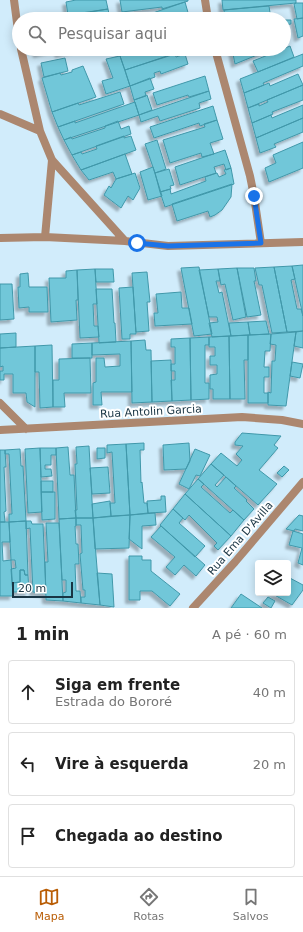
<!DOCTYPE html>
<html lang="pt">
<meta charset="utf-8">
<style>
:root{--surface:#fff;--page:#f6f6f6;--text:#222;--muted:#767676;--line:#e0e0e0;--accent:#b95d05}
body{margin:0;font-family:"DejaVu Sans",sans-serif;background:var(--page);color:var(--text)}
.controls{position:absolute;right:12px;bottom:12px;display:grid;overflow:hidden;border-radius:4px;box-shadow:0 2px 10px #0003}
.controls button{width:36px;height:36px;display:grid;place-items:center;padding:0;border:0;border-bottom:1px solid var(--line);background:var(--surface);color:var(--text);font:20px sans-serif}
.scale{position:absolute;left:12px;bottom:10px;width:61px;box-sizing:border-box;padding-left:4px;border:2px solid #193544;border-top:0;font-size:11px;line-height:14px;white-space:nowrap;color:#193544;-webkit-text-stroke:3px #fff;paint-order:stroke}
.stop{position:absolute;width:12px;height:12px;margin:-9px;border:3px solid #1a73e8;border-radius:50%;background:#fff}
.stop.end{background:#1a73e8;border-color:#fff;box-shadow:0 1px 4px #0008}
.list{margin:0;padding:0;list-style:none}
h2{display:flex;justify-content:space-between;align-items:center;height:52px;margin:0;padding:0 16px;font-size:17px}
h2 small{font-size:13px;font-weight:400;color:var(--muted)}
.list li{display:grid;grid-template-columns:26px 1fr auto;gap:12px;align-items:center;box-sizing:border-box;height:64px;margin:0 8px 8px;padding:0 8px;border:1px solid var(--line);border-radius:4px}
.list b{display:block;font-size:15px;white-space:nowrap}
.list p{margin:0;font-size:13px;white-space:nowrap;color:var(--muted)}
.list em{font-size:13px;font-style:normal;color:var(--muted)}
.icon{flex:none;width:22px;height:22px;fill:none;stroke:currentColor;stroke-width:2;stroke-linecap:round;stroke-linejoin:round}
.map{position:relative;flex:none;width:303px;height:608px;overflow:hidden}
.search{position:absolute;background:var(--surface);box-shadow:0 2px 10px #0003;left:12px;right:12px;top:12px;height:44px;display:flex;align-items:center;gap:10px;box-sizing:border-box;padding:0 14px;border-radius:22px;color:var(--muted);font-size:15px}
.sheet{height:268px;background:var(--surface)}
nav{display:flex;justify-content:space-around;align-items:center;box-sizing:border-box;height:56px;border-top:1px solid var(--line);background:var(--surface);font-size:11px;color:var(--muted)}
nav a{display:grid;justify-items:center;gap:2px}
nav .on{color:var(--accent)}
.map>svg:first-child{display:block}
.building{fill:#71c7d9;stroke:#4198aa;filter:url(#shadow)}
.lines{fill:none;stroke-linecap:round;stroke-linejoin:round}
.minor{stroke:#ac876f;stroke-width:8}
.route{stroke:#1a73e8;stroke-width:5}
.labels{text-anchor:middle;stroke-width:4;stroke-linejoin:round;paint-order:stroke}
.street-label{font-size:11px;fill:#193544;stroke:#fff}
</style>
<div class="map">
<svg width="303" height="608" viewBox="0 0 303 608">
<defs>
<filter id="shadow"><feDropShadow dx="-3.5" dy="3.5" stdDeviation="1" flood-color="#0004"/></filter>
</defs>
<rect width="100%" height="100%" fill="#d1ecfb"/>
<!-- building -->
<path class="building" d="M 76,0 L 106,0 L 108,9 L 68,15 L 66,2 Z
M 120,0 L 188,0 L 188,1 L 162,9 L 162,7 L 122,12 Z
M 222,0 L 296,0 L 296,3 L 223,10 Z
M 185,2 L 189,16 L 181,19 L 135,19 Z
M 296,3 L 303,3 L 303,18 L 297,19 L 294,4 Z
M 269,6 L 271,19 L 225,19 L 224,10 Z
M 108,9 L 110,19 L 83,19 L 91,17 L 90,12 Z
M 303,18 L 303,36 L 298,38 L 294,19 Z
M 284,20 L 291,20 L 291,24 L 284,25 Z
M 290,46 L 294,57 L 258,72 L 253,61 Z
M 36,49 L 79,49 L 59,54 L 57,49 L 37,54 Z
M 119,49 L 141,49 L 120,56 Z
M 141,49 L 188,49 L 125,70 L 120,56 Z
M 232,49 L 272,49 L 235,64 Z
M 175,54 L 176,57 L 185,54 L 188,64 L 161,74 L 160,71 L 154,73 L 155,77 L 130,86 L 125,70 Z
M 303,54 L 303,66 L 263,83 L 264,85 L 244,93 L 240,79 Z
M 120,56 L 130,86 L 106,94 L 102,81 L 113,78 L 106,59 Z
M 65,58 L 68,71 L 44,77 L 41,63 Z
M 83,66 L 96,97 L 52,112 L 42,78 L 60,73 L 61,75 L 72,72 L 72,70 Z
M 298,74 L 303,85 L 248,108 L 244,93 L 269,83 L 270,86 Z
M 205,76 L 209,91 L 189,97 L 188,95 L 157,105 L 153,93 Z
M 150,78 L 154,89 L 145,92 L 146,96 L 134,100 L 130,86 Z
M 303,85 L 303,100 L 272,112 L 273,114 L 252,123 L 248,108 L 259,104 L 259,106 L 268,102 L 267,100 Z
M 209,91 L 211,99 L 199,103 L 200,108 L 160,121 L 158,116 L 141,122 L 139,115 Z
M 120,92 L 124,104 L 58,127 L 52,112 L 78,103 L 79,105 Z
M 147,95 L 152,110 L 139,115 L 134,100 Z
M 135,102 L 139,115 L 64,140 L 58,127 L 75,121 L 75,123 Z
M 303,105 L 303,118 L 256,138 L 252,123 L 271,115 L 272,118 Z
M 213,106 L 217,120 L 200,126 L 199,123 L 154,138 L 150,127 Z
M 303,118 L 303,132 L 274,144 L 276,147 L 260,153 L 256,138 Z
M 217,120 L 223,139 L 210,143 L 214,154 L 202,157 L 201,153 L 170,163 L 163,140 L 205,127 L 204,124 Z
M 118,121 L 121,129 L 129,126 L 131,134 L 72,155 L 64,140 L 71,137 L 72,139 L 105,128 L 105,126 Z
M 124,136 L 124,138 L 131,136 L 136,150 L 81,170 L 72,155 L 81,152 L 82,154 L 97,149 L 96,146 Z
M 157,140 L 166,169 L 155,173 L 145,144 Z
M 303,142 L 303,168 L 269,182 L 265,168 L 276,163 L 273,155 Z
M 225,150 L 231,168 L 226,170 L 224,164 L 214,167 L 216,173 L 180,185 L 175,167 Z
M 125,154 L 132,174 L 116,179 L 113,172 L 89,180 L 81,170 Z
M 153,167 L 162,196 L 148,200 L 140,172 Z
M 231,168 L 234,184 L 165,207 L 160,192 L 170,189 L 171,194 L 206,181 L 205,177 L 217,173 L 219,177 L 226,174 L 224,170 Z
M 169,169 L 174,185 L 170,186 L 171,189 L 160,192 L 155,173 Z
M 135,173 L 140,188 L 133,200 L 128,196 L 121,208 L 104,195 L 109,186 L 111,188 L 116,179 Z
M 232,184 L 231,197 L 222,210 L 215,215 L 210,217 L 208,211 L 177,221 L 172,204 Z
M 303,265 L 303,316 L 292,266 Z
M 292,266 L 295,279 L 291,280 L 297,309 L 301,309 L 303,316 L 303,331 L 287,332 L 274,267 Z
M 199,267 L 212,334 L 194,336 L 181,268 Z
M 274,267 L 287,332 L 272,333 L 262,285 L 259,285 L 255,268 Z
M 237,268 L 246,317 L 233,320 L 225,284 L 221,285 L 218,269 Z
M 237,268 L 254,268 L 256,281 L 254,281 L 261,315 L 247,317 Z
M 95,269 L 97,304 L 93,304 L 94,326 L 98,326 L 99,337 L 80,338 L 77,270 Z
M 95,269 L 113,269 L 114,282 L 96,282 Z
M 218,269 L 220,281 L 216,281 L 219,293 L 222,292 L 231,336 L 212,337 L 209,323 L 218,322 L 217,317 L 209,317 L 199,270 Z
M 77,270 L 78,300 L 76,300 L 77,320 L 51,322 L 49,278 L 66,278 L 66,271 Z
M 147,272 L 150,302 L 147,302 L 149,331 L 136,332 L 132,273 Z
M 28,273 L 29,287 L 47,287 L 48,312 L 29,312 L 29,307 L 19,308 L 18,287 L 20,287 L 20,274 Z
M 0,284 L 12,284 L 14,319 L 0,320 Z
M 133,287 L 136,334 L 130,334 L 130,339 L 122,339 L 119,288 Z
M 96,289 L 112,289 L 114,323 L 115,323 L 116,342 L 99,343 Z
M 181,292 L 182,308 L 189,308 L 192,324 L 155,326 L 154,313 L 158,313 L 156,294 Z
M 266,321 L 269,334 L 250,335 L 248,322 Z
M 248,322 L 250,335 L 231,336 L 229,323 Z
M 303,331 L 303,348 L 294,346 L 296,332 Z
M 296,332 L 286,406 L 268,405 L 268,392 L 271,393 L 272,361 L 275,361 L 276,345 L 270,344 L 271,334 Z
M 16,333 L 16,347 L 0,348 L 0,334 Z
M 271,334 L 270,351 L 265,351 L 264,367 L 269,367 L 269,377 L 264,377 L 264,393 L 268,393 L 268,403 L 248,403 L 248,335 Z
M 248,335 L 248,360 L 244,360 L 245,399 L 230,399 L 229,336 Z
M 229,336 L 230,399 L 213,399 L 213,389 L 210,389 L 210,375 L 217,374 L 217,365 L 210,365 L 210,356 L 215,356 L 215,347 L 209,347 L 209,337 Z
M 209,337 L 209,345 L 205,345 L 205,383 L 209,383 L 209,399 L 191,400 L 190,338 Z
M 190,338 L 191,400 L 172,401 L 171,380 L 175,380 L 175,371 L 171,371 L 171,364 L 175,364 L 175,347 L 171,347 L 171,339 Z
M 145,340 L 146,350 L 151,350 L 152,402 L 132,403 L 131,341 Z
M 131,341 L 132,392 L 101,392 L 102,405 L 93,405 L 93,383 L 96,382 L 96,358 L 104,358 L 105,367 L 120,366 L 120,354 L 92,355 L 92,343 Z
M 92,343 L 92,358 L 72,358 L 72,344 Z
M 52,345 L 53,407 L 40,408 L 39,372 L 35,372 L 35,346 Z
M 35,346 L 35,407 L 27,402 L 26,393 L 13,393 L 13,374 L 4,374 L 4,380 L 0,380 L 0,371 L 3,371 L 3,366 L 0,367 L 0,348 Z
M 90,358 L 91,393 L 64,393 L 65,407 L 53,407 L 53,380 L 59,380 L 59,359 Z
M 171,360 L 172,401 L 152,402 L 151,361 Z
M 292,362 L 303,364 L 300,378 L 290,376 Z
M 242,433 L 281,436 L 274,445 L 278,448 L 259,470 L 277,484 L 258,505 L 211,464 L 221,453 L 237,466 L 242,460 L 236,454 L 243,446 L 235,445 L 235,442 Z
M 144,443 L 144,450 L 140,450 L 141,483 L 142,482 L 144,503 L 147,503 L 148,513 L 130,515 L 126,444 Z
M 189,443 L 190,461 L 186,469 L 164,470 L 163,445 Z
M 126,444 L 130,515 L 111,516 L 110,503 L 115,503 L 112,452 L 107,453 L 107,445 Z
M 89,446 L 93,518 L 76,518 L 75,510 L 77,510 L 75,464 L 77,464 L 76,447 Z
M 68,447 L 70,475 L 74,475 L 76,518 L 59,519 L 56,448 Z
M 40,448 L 42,512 L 28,513 L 25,449 Z
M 40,448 L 56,448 L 56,455 L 51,455 L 51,465 L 45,465 L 45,469 L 51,469 L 52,476 L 41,477 Z
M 97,448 L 105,448 L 105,458 L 97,459 Z
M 20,449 L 21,466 L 23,466 L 26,521 L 9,522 L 9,514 L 12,514 L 9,454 L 5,454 L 5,450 Z
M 195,449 L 210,455 L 200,476 L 196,475 L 189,489 L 179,484 Z
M 0,450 L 5,450 L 6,467 L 4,467 L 6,511 L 4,512 L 5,522 L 0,522 Z
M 211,464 L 224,475 L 215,485 L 217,487 L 226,477 L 236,486 L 234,488 L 247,500 L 246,501 L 254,509 L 244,520 L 198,479 Z
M 284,466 L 289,470 L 282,477 L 277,473 Z
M 108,467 L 110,493 L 92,494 L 90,468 Z
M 198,479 L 204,484 L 201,487 L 230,513 L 233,510 L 244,520 L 231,536 L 185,494 Z
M 41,481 L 53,481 L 53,492 L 41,492 Z
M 41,492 L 55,492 L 55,519 L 42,520 Z
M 185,494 L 231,536 L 218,550 L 214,546 L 217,543 L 189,515 L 185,520 L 173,509 Z
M 161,496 L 165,496 L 166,512 L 148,513 L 147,501 L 161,500 Z
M 110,501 L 111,516 L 93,518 L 92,504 Z
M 173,509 L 183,518 L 179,523 L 205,546 L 195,557 L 160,525 Z
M 155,513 L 156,525 L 142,526 L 142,549 L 129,539 L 130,515 Z
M 130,515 L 129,548 L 95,549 L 93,518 Z
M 299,515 L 303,516 L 303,531 L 295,529 L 294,531 L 286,529 Z
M 76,518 L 93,518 L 100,605 L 81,603 L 81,597 L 85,597 L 85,590 L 83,590 L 80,554 L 82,553 L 81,525 L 76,525 Z
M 76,518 L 76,526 L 75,526 L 76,544 L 78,544 L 79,564 L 75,564 L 76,591 L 80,591 L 81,603 L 63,601 L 63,593 L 66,592 L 66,580 L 62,580 L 59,519 Z
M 26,521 L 31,521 L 32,524 L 43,524 L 46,594 L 33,592 L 30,528 L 26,529 Z
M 26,521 L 28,575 L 25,575 L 24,570 L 20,570 L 20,582 L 12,583 L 11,569 L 16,568 L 15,560 L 11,560 L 9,522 Z
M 0,522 L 9,522 L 10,542 L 2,542 L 3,561 L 11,560 L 13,596 L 0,596 Z
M 46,523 L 59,523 L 63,601 L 46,600 L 45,562 L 48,562 Z
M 161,526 L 205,565 L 196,576 L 184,565 L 175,575 L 166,567 L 175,557 L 151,537 Z
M 293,531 L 303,534 L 303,565 L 298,563 L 302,548 L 289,545 Z
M 129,556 L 142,556 L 142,560 L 151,560 L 151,571 L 180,594 L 170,606 L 152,591 L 140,591 L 140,600 L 129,600 Z
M 20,570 L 24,570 L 25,575 L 28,575 L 29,592 L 13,592 L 12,583 L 20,582 Z
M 97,573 L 112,574 L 114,607 L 100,605 Z
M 288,577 L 303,585 L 303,590 L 292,605 L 271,593 L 288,593 Z
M 241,594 L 262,608 L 231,608 Z
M 268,597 L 275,601 L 271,608 L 263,603 Z"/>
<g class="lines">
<!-- minor -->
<path class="minor" d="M 14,0 L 19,38
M 205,0 L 208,19
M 21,49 L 40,131
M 215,49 L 250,176 L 254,196 L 261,243
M 0,114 L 40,131 L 52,160 L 125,241 L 168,246 L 303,242
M 45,237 L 52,160
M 0,238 L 45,237 L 125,241
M 0,403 L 26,429
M 0,430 L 242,417 L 282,420 L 303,424
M 193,608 L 235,562 L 303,482"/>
</g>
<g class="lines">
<!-- route -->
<path class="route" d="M 137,243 L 168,246 L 261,243 L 254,196"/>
</g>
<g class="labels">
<!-- street labels -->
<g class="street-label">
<text transform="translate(151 411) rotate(-3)" y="4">Rua Antolin Garcia</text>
<text transform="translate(240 538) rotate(-49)" y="4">Rua Ema D'Avilla</text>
</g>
</g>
</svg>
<div class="controls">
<button><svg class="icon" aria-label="layers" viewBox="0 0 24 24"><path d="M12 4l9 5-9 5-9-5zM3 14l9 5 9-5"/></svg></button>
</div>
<div class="scale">20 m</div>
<div class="stop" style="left:137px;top:243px"></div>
<div class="stop end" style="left:254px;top:196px"></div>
<div class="search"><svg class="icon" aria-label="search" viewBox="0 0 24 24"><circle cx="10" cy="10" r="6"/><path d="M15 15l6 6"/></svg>Pesquisar aqui</div>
</div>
<section class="sheet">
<h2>1 min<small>A pé · 60 m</small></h2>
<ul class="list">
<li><svg class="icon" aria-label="ahead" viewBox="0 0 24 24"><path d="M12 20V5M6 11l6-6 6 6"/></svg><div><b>Siga em frente</b><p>Estrada do Bororé</p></div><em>40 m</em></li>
<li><svg class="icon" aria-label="left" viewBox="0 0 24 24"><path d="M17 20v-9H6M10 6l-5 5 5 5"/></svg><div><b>Vire à esquerda</b></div><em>20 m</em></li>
<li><svg class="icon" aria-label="arrive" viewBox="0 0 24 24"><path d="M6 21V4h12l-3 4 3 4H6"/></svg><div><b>Chegada ao destino</b></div></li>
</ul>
</section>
<nav>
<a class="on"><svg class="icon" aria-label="map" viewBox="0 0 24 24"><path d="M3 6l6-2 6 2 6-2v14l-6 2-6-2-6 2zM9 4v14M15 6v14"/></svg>Mapa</a>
<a><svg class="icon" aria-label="directions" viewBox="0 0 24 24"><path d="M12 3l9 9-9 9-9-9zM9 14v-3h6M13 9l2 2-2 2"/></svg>Rotas</a>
<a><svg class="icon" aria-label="saved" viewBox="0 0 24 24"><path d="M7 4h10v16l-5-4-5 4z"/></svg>Salvos</a>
</nav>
